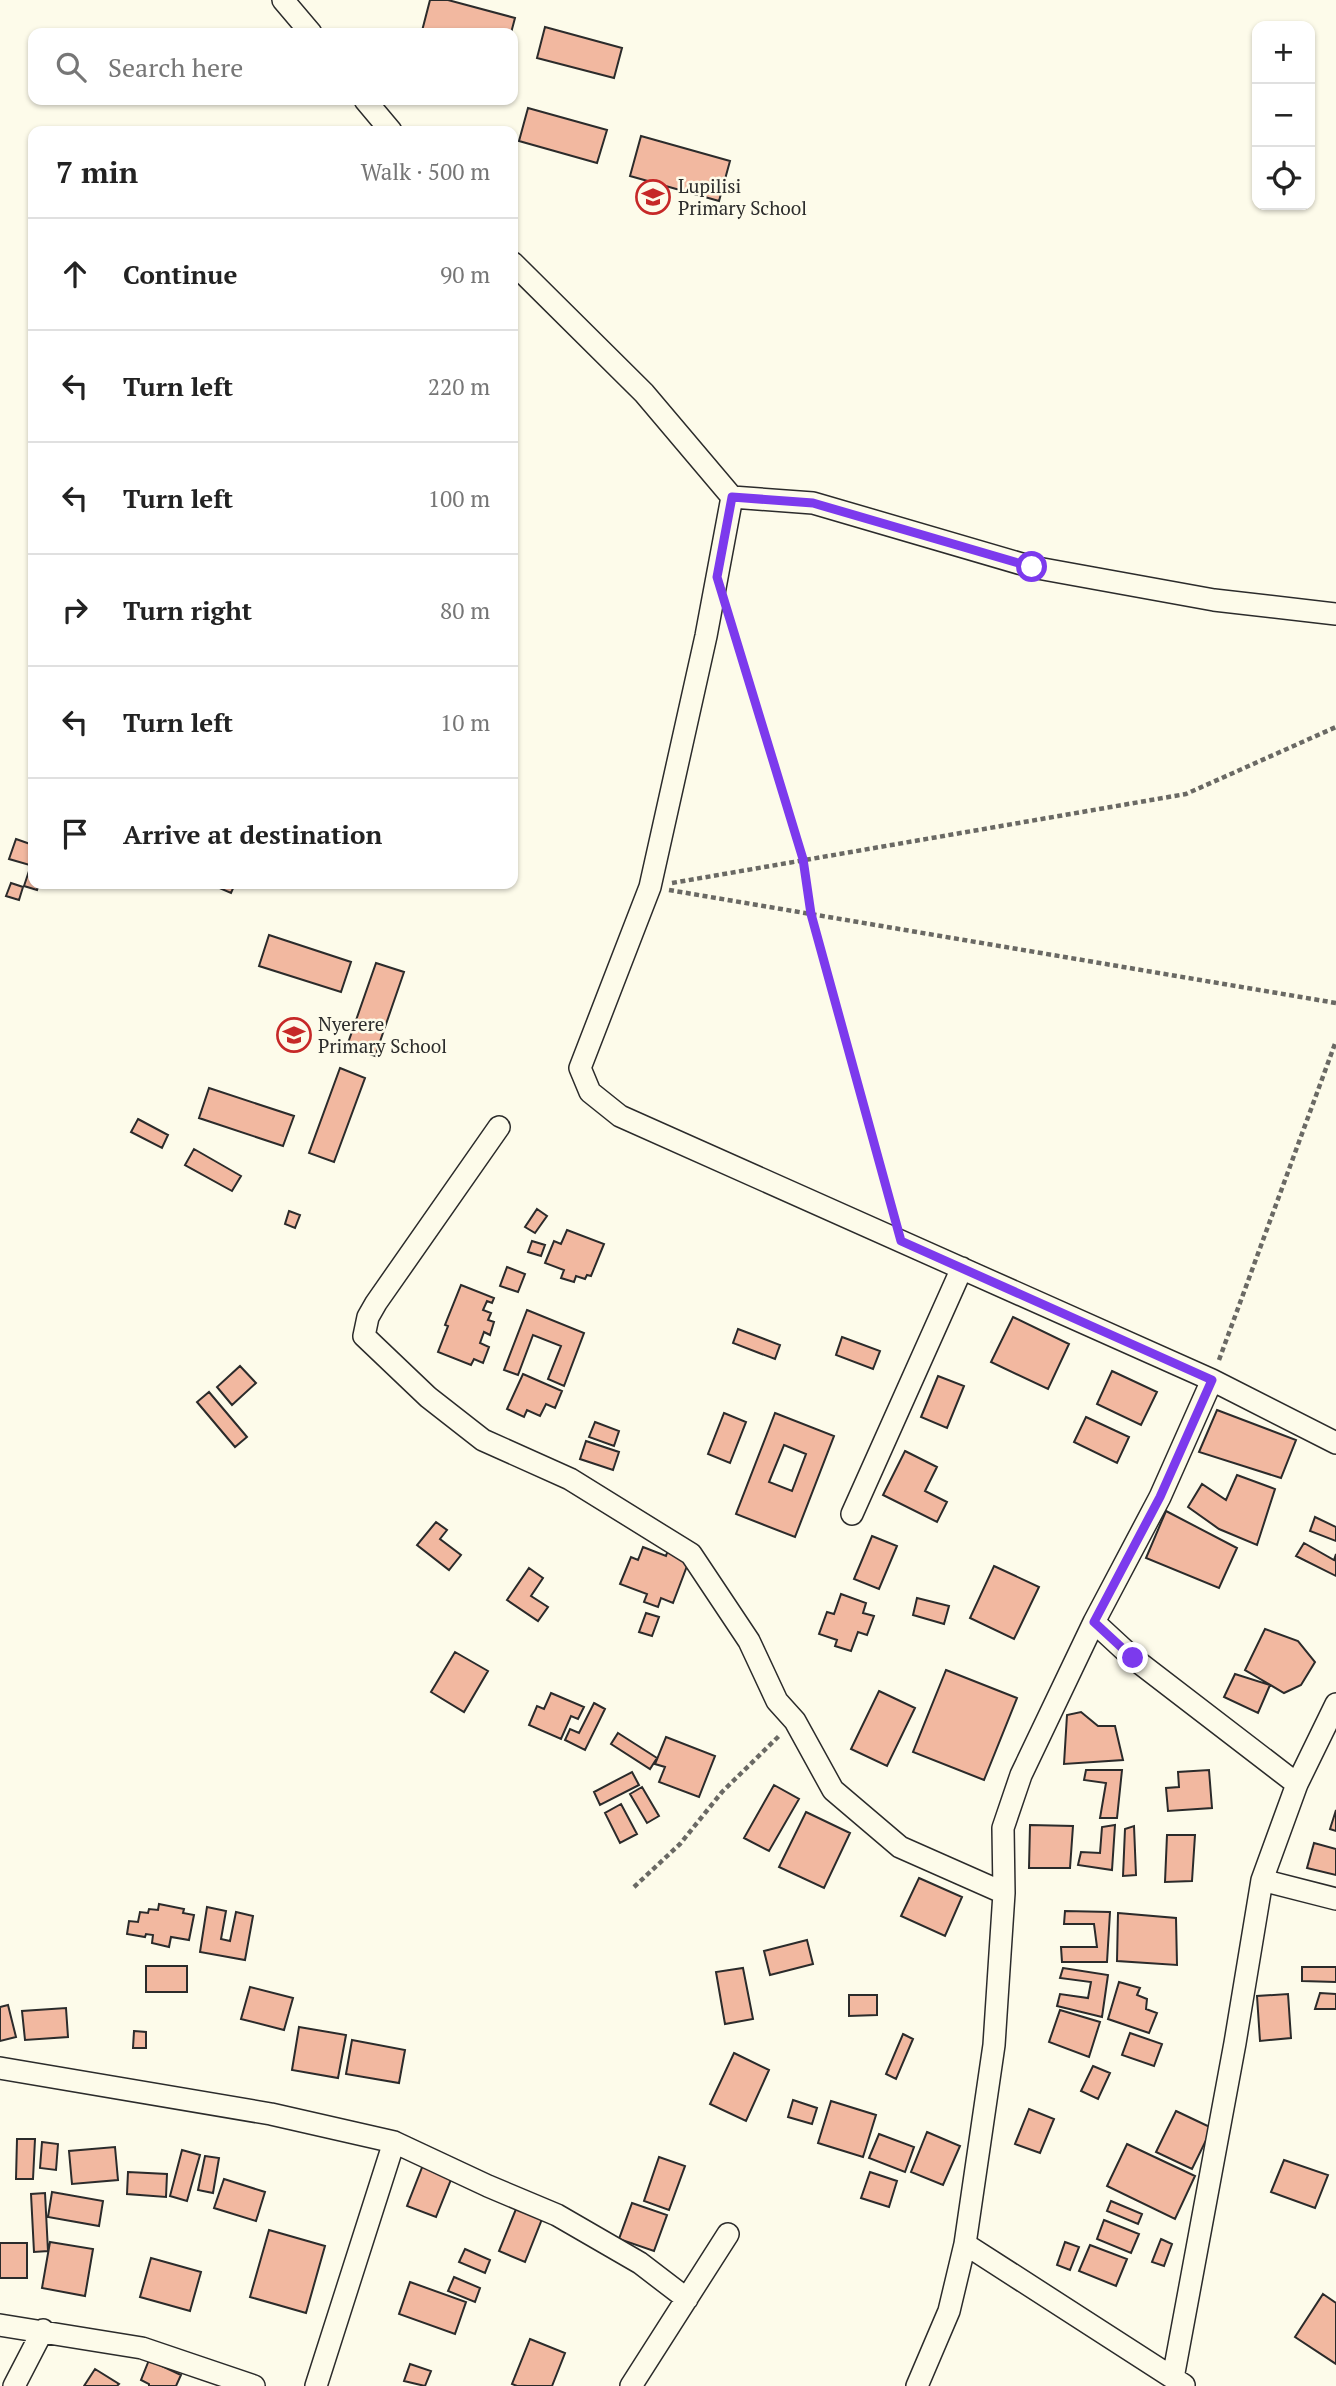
<!DOCTYPE html>
<meta charset="utf-8">
<style>
:root{--surface:#fff;--page:#f6f6f6;--text:#222;--muted:#767676;--line:#e0e0e0}
body{margin:0;font-family:"PT Serif",serif;background:var(--page);color:var(--text)}
.controls{position:absolute;right:21px;top:21px;display:grid;overflow:hidden;border-radius:14px;box-shadow:0 2px 5px #0004}
.controls button{width:63px;height:63px;display:grid;place-items:center;padding:0;border:0;border-bottom:2px solid var(--line);background:var(--surface);color:var(--text);font:35px sans-serif}
.stop{position:absolute;width:21px;height:21px;margin:-16px;border:5px solid #7c3aed;border-radius:50%;background:#fff}
.stop.end{background:#7c3aed;border-color:#fff;box-shadow:0 2px 7px #0008}
.list{margin:0;padding:0;list-style:none}
h2{display:flex;justify-content:space-between;align-items:center;height:91px;margin:0;padding:0 28px;font-size:30px}
h2 small{font-size:23px;font-weight:400;color:var(--muted)}
.list li{display:grid;grid-template-columns:46px 1fr auto;gap:21px;align-items:center;box-sizing:border-box;height:112px;padding:0 28px;border-top:2px solid var(--line)}
.list b{display:block;font-size:26px;white-space:nowrap}
.list em{font-size:23px;font-style:normal;color:var(--muted)}
.icon{flex:none;width:38px;height:38px;fill:none;stroke:currentColor;stroke-width:2;stroke-linecap:round;stroke-linejoin:round}
.map{position:relative;flex:none;width:1336px;height:2386px;overflow:hidden}
.search{position:absolute;background:var(--surface);box-shadow:0 2px 5px #0004;left:28px;top:28px;width:490px;height:77px;display:flex;align-items:center;gap:18px;box-sizing:border-box;padding:0 24px;border-radius:14px;color:var(--muted);font-size:26px}
.panel{position:absolute;background:var(--surface);box-shadow:0 2px 5px #0004;left:28px;top:126px;width:490px;height:763px;border-radius:14px}
.map>svg:first-child{display:block}
.building{fill:#f2b8a0;stroke:#2b2b2b;stroke-width:2;fill-rule:evenodd}
.lines{fill:none;stroke-linecap:round;stroke-linejoin:round}
.minor-casing{stroke:#2b2b2b;stroke-width:24}
.path{stroke:#6a6964;stroke-width:4.5;stroke-dasharray:5 3.5;stroke-linecap:butt}
.minor{stroke:#fdfbea;stroke-width:21}
.route{stroke:#7c3aed;stroke-width:9}
.labels{text-anchor:middle;stroke-width:5;stroke-linejoin:round;paint-order:stroke}
.poi-label{font-size:19px;fill:#2b2b2b;stroke:#fdfbea;text-anchor:start}
</style>
<div class="map">
<svg width="1336" height="2386" viewBox="0 0 1336 2386">
<rect width="100%" height="100%" fill="#fdfbea"/>
<!-- building -->
<path class="building" d="M 430,0 L 448,0 L 515,18 L 511,33 L 432,33 L 422,31 Z
M 545,27 L 622,48 L 614,78 L 537,58 Z
M 528,108 L 607,130 L 597,163 L 519,141 Z
M 641,136 L 730,161 L 719,201 L 630,176 Z
M 16,839 L 33,845 L 33,866 L 9,859 Z
M 30,868 L 33,869 L 33,884 L 39,884 L 37,890 L 24,886 Z
M 11,883 L 23,887 L 19,900 L 6,896 Z
M 218,884 L 235,884 L 231,893 L 217,887 Z
M 269,935 L 351,962 L 341,992 L 259,966 Z
M 376,963 L 404,972 L 375,1056 L 347,1046 Z
M 340,1068 L 365,1078 L 334,1162 L 309,1153 Z
M 209,1088 L 294,1116 L 283,1146 L 199,1118 Z
M 138,1119 L 168,1135 L 162,1148 L 131,1132 Z
M 194,1149 L 241,1176 L 232,1191 L 185,1165 Z
M 537,1209 L 547,1216 L 535,1233 L 525,1227 Z
M 289,1211 L 300,1215 L 295,1228 L 285,1224 Z
M 567,1230 L 604,1244 L 591,1276 L 587,1275 L 585,1279 L 576,1276 L 574,1282 L 561,1278 L 564,1270 L 545,1263 L 554,1241 L 561,1244 Z
M 532,1241 L 545,1245 L 541,1256 L 528,1252 Z
M 507,1267 L 525,1274 L 518,1292 L 500,1286 Z
M 461,1285 L 494,1298 L 492,1303 L 487,1301 L 483,1310 L 491,1313 L 488,1320 L 494,1322 L 490,1335 L 484,1332 L 480,1343 L 489,1347 L 483,1363 L 474,1359 L 471,1365 L 438,1352 L 448,1326 L 445,1325 Z
M 527,1310 L 584,1333 L 564,1386 L 548,1379 L 561,1346 L 533,1335 L 518,1375 L 504,1370 Z
M 1013,1317 L 1069,1344 L 1048,1389 L 991,1362 Z
M 738,1329 L 780,1345 L 775,1359 L 733,1343 Z
M 842,1337 L 880,1351 L 873,1369 L 836,1355 Z
M 240,1366 L 256,1383 L 232,1405 L 217,1387 Z
M 1112,1371 L 1157,1392 L 1141,1425 L 1097,1404 Z
M 523,1374 L 562,1391 L 555,1408 L 546,1404 L 540,1416 L 527,1410 L 524,1417 L 507,1409 Z
M 938,1376 L 964,1386 L 947,1428 L 921,1417 Z
M 209,1392 L 247,1437 L 235,1447 L 197,1402 Z
M 1217,1410 L 1296,1440 L 1281,1478 L 1199,1452 Z
M 724,1413 L 746,1422 L 730,1463 L 708,1454 Z
M 775,1413 L 834,1436 L 795,1537 L 736,1514 ZM 784,1445 L 806,1454 L 792,1491 L 769,1482 Z
M 1086,1417 L 1129,1437 L 1117,1463 L 1074,1442 Z
M 595,1422 L 619,1431 L 614,1446 L 589,1437 Z
M 586,1441 L 619,1452 L 613,1470 L 580,1459 Z
M 905,1451 L 937,1467 L 925,1491 L 947,1502 L 937,1522 L 883,1495 Z
M 1237,1475 L 1275,1489 L 1257,1545 L 1219,1529 L 1188,1507 L 1202,1484 L 1226,1500 Z
M 1166,1511 L 1237,1548 L 1219,1588 L 1146,1558 Z
M 1315,1517 L 1336,1527 L 1336,1541 L 1310,1531 Z
M 436,1522 L 447,1530 L 440,1539 L 461,1555 L 449,1570 L 417,1545 Z
M 872,1536 L 897,1546 L 879,1589 L 854,1579 Z
M 1304,1543 L 1334,1560 L 1336,1554 L 1336,1576 L 1296,1556 Z
M 643,1547 L 666,1556 L 668,1550 L 690,1558 L 673,1603 L 661,1598 L 658,1607 L 644,1602 L 647,1594 L 620,1584 L 631,1557 L 638,1560 Z
M 994,1566 L 1039,1587 L 1014,1639 L 970,1618 Z
M 529,1568 L 543,1578 L 531,1596 L 548,1607 L 538,1621 L 507,1600 Z
M 841,1594 L 866,1603 L 863,1613 L 874,1616 L 867,1635 L 858,1632 L 851,1651 L 835,1646 L 837,1640 L 819,1634 L 827,1612 L 834,1614 Z
M 917,1598 L 949,1606 L 944,1624 L 913,1615 Z
M 646,1613 L 659,1617 L 652,1636 L 639,1632 Z
M 1265,1629 L 1298,1641 L 1315,1662 L 1301,1685 L 1284,1693 L 1245,1670 Z
M 455,1652 L 488,1671 L 464,1712 L 431,1692 Z
M 946,1670 L 1017,1698 L 984,1780 L 913,1752 Z
M 1235,1674 L 1270,1685 L 1258,1713 L 1224,1697 Z
M 879,1691 L 915,1708 L 887,1766 L 851,1749 Z
M 551,1693 L 584,1707 L 578,1719 L 571,1716 L 561,1739 L 529,1725 L 537,1706 L 544,1709 Z
M 594,1703 L 605,1709 L 585,1750 L 565,1740 L 570,1729 L 579,1733 Z
M 1081,1712 L 1098,1726 L 1115,1726 L 1123,1760 L 1064,1764 L 1067,1715 Z
M 618,1733 L 657,1758 L 650,1769 L 611,1744 Z
M 666,1737 L 715,1756 L 699,1797 L 659,1782 L 665,1767 L 655,1764 Z
M 1086,1770 L 1122,1770 L 1117,1818 L 1100,1818 L 1106,1783 L 1084,1780 Z
M 1209,1770 L 1212,1808 L 1168,1811 L 1166,1788 L 1179,1787 L 1178,1772 Z
M 632,1772 L 639,1785 L 600,1805 L 594,1792 Z
M 774,1785 L 799,1799 L 769,1851 L 744,1838 Z
M 642,1787 L 659,1816 L 647,1823 L 630,1794 Z
M 621,1804 L 637,1834 L 620,1843 L 605,1813 Z
M 1336,1810 L 1336,1831 L 1330,1829 Z
M 806,1812 L 850,1833 L 824,1888 L 779,1867 Z
M 1030,1825 L 1073,1826 L 1070,1868 L 1029,1868 Z
M 1115,1825 L 1112,1870 L 1078,1865 L 1081,1852 L 1100,1853 L 1102,1827 Z
M 1134,1826 L 1136,1875 L 1123,1876 L 1125,1829 Z
M 1167,1835 L 1195,1835 L 1192,1881 L 1165,1882 Z
M 1314,1843 L 1336,1849 L 1336,1875 L 1307,1868 Z
M 919,1878 L 962,1897 L 945,1936 L 901,1916 Z
M 159,1904 L 184,1909 L 183,1913 L 194,1915 L 189,1940 L 171,1937 L 169,1947 L 152,1943 L 153,1935 L 146,1934 L 145,1937 L 127,1934 L 129,1921 L 138,1922 L 140,1912 L 148,1913 L 149,1909 L 158,1910 Z
M 207,1907 L 226,1911 L 221,1939 L 230,1941 L 236,1912 L 253,1916 L 245,1960 L 200,1952 Z
M 1065,1911 L 1110,1912 L 1107,1962 L 1062,1962 L 1061,1947 L 1097,1947 L 1094,1924 L 1064,1924 Z
M 1118,1913 L 1176,1918 L 1177,1965 L 1117,1961 Z
M 807,1940 L 813,1964 L 770,1975 L 764,1951 Z
M 146,1966 L 187,1966 L 187,1992 L 146,1992 Z
M 1302,1967 L 1336,1967 L 1336,1982 L 1302,1981 Z
M 743,1968 L 753,2019 L 725,2024 L 716,1972 Z
M 1063,1968 L 1108,1975 L 1102,2017 L 1057,2006 L 1060,1994 L 1088,1998 L 1091,1982 L 1060,1978 Z
M 1119,1982 L 1140,1988 L 1137,1995 L 1147,1999 L 1146,2009 L 1157,2013 L 1149,2033 L 1108,2019 Z
M 250,1987 L 293,1998 L 284,2030 L 241,2019 Z
M 1320,1993 L 1336,1994 L 1336,2009 L 1315,2009 Z
M 1288,1994 L 1291,2038 L 1260,2041 L 1257,1996 Z
M 849,1995 L 877,1995 L 877,2015 L 849,2016 Z
M 8,2005 L 16,2037 L 0,2041 L 0,2007 Z
M 66,2008 L 68,2037 L 25,2040 L 22,2011 Z
M 1060,2010 L 1100,2022 L 1089,2057 L 1049,2042 Z
M 299,2027 L 346,2035 L 338,2078 L 292,2070 Z
M 134,2031 L 146,2032 L 146,2048 L 133,2048 Z
M 1130,2033 L 1162,2044 L 1154,2066 L 1122,2055 Z
M 903,2034 L 913,2039 L 896,2079 L 886,2074 Z
M 352,2040 L 405,2050 L 399,2083 L 346,2074 Z
M 734,2053 L 769,2070 L 746,2121 L 710,2104 Z
M 1093,2066 L 1110,2073 L 1098,2099 L 1081,2091 Z
M 793,2100 L 817,2108 L 812,2124 L 788,2117 Z
M 831,2101 L 876,2115 L 863,2157 L 818,2143 Z
M 1029,2109 L 1054,2119 L 1040,2153 L 1015,2144 Z
M 1176,2111 L 1212,2128 L 1192,2169 L 1156,2152 Z
M 927,2132 L 960,2146 L 943,2185 L 911,2172 Z
M 879,2134 L 914,2147 L 905,2172 L 869,2158 Z
M 17,2139 L 35,2139 L 33,2179 L 16,2179 Z
M 42,2142 L 58,2144 L 56,2170 L 40,2168 Z
M 1127,2144 L 1195,2176 L 1175,2219 L 1107,2186 Z
M 115,2147 L 118,2180 L 72,2184 L 69,2151 Z
M 182,2150 L 200,2155 L 187,2201 L 170,2196 Z
M 205,2156 L 219,2158 L 213,2193 L 198,2190 Z
M 659,2157 L 685,2166 L 669,2210 L 644,2201 Z
M 1284,2160 L 1328,2175 L 1315,2208 L 1271,2192 Z
M 423,2165 L 452,2177 L 436,2217 L 407,2206 Z
M 128,2172 L 167,2174 L 166,2197 L 127,2194 Z
M 870,2172 L 897,2181 L 889,2207 L 861,2198 Z
M 224,2179 L 265,2192 L 256,2221 L 214,2208 Z
M 52,2192 L 103,2201 L 99,2226 L 48,2217 Z
M 45,2193 L 48,2251 L 34,2252 L 31,2194 Z
M 1111,2201 L 1142,2214 L 1138,2224 L 1107,2211 Z
M 632,2203 L 667,2215 L 654,2251 L 619,2239 Z
M 516,2209 L 542,2219 L 525,2262 L 499,2251 Z
M 1104,2220 L 1139,2234 L 1131,2253 L 1097,2239 Z
M 269,2230 L 325,2246 L 306,2313 L 250,2297 Z
M 1161,2239 L 1172,2244 L 1164,2266 L 1152,2262 Z
M 50,2242 L 93,2249 L 85,2296 L 42,2288 Z
M 1065,2242 L 1079,2247 L 1070,2270 L 1057,2265 Z
M 0,2243 L 27,2243 L 27,2278 L 0,2278 Z
M 1090,2245 L 1127,2259 L 1116,2286 L 1079,2271 Z
M 465,2249 L 490,2260 L 485,2273 L 459,2262 Z
M 151,2258 L 201,2272 L 190,2311 L 140,2297 Z
M 454,2277 L 480,2288 L 475,2302 L 448,2291 Z
M 410,2282 L 466,2302 L 455,2334 L 399,2314 Z
M 1323,2294 L 1336,2303 L 1336,2364 L 1295,2337 Z
M 530,2339 L 565,2353 L 552,2386 L 517,2386 L 512,2384 Z
M 149,2360 L 181,2375 L 176,2386 L 149,2386 L 149,2384 L 141,2380 Z
M 410,2364 L 431,2371 L 425,2386 L 404,2381 Z
M 95,2369 L 119,2384 L 117,2386 L 84,2386 Z"/>
<g class="lines">
<!-- minor casing -->
<g class="minor-casing">
<path id="minor" d="M 283,0 L 311,33
M 365,100 L 391,131
M 513,263 L 644,393 L 732,497 L 813,503 L 1032,567 L 1214,600 L 1336,614
M 732,497 L 706,636 L 650,887 L 580,1068 L 590,1092 L 620,1116 L 1212,1380 L 1336,1443
M 499,1127 L 376,1303 L 368,1317 L 364,1336 L 428,1397 L 483,1440 L 570,1479 L 691,1554 L 749,1641 L 777,1701 L 795,1721 L 833,1790 L 900,1847 L 1004,1893
M 1212,1380 L 1160,1497 L 1094,1622 L 1133,1658 L 1297,1784
M 852,1514 L 962,1268
M 1262,1880 L 1336,1899
M 0,2068 L 271,2114 L 394,2142 L 488,2186 L 557,2215 L 640,2263 L 687,2299
M 965,2244 L 1184,2385
M 0,2325 L 142,2348 L 254,2386
M 1173,2378 L 1235,2043 L 1262,1880 L 1297,1784 L 1336,1704
M 14,2386 L 43,2330
M 316,2386 L 394,2142
M 631,2386 L 728,2234
M 917,2386 L 949,2311 L 965,2244 L 994,2045 L 1004,1893 L 1003,1828 L 1021,1775 L 1094,1622"/>
</g>
<!-- path -->
<path class="path" d="M 731,624 L 803,859 L 811,914 L 895,1216
M 672,883 L 1186,794 L 1336,727
M 669,890 L 1336,1003
M 1219,1360 L 1336,1041
M 634,1887 L 680,1844 L 722,1792 L 779,1736"/>
<!-- minor -->
<use href="#minor" class="minor"/>
</g>
<g class="lines">
<!-- route -->
<path class="route" d="M 1032,567 L 813,503 L 732,497 L 717,577 L 803,859 L 811,914 L 901,1241 L 1212,1380 L 1160,1497 L 1094,1622 L 1133,1658"/>
</g>
<!-- icons -->
<defs>
<g id="school-ring" transform="scale(1.75)"><circle r="9.5" fill="#fdfbea" stroke="#c62828" stroke-width="1.5"/><path d="M0-5L7-2L0 1L-7-2ZM-4 1L0 2.5L4 1V4Q0 6-4 4Z" fill="#c62828"/></g>
</defs>
<g fill-rule="evenodd">
<use href="#school-ring" x="653" y="197"/>
<use href="#school-ring" x="294" y="1035"/>
</g>
<g class="labels">
<!-- poi labels -->
<g class="poi-label">
<text x="678" y="193">Lupilisi<tspan x="678" dy="22">Primary School</tspan></text>
<text x="318" y="1031">Nyerere<tspan x="318" dy="22">Primary School</tspan></text>
</g>
</g>
</svg>
<div class="controls">
<button>+</button>
<button>−</button>
<button><svg class="icon" aria-label="locate" viewBox="0 0 24 24"><circle cx="12" cy="12" r="6"/><path d="M12 2v4M12 18v4M2 12h4M18 12h4"/></svg></button>
</div>
<div class="stop" style="left:1032px;top:567px"></div>
<div class="stop end" style="left:1133px;top:1658px"></div>
<div class="search"><svg class="icon" aria-label="search" viewBox="0 0 24 24"><circle cx="10" cy="10" r="6"/><path d="M15 15l6 6"/></svg>Search here</div>
<section class="panel">
<h2>7 min<small>Walk · 500 m</small></h2>
<ul class="list">
<li><svg class="icon" aria-label="ahead" viewBox="0 0 24 24"><path d="M12 20V5M6 11l6-6 6 6"/></svg><div><b>Continue</b></div><em>90 m</em></li>
<li><svg class="icon" aria-label="left" viewBox="0 0 24 24"><path d="M17 20v-9H6M10 6l-5 5 5 5"/></svg><div><b>Turn left</b></div><em>220 m</em></li>
<li><svg class="icon" aria-label="left" viewBox="0 0 24 24"><path d="M17 20v-9H6M10 6l-5 5 5 5"/></svg><div><b>Turn left</b></div><em>100 m</em></li>
<li><svg class="icon" aria-label="right" viewBox="0 0 24 24"><path d="M7 20v-9h11M14 6l5 5-5 5"/></svg><div><b>Turn right</b></div><em>80 m</em></li>
<li><svg class="icon" aria-label="left" viewBox="0 0 24 24"><path d="M17 20v-9H6M10 6l-5 5 5 5"/></svg><div><b>Turn left</b></div><em>10 m</em></li>
<li><svg class="icon" aria-label="arrive" viewBox="0 0 24 24"><path d="M6 21V4h12l-3 4 3 4H6"/></svg><div><b>Arrive at destination</b></div></li>
</ul>
</section>
</div>
